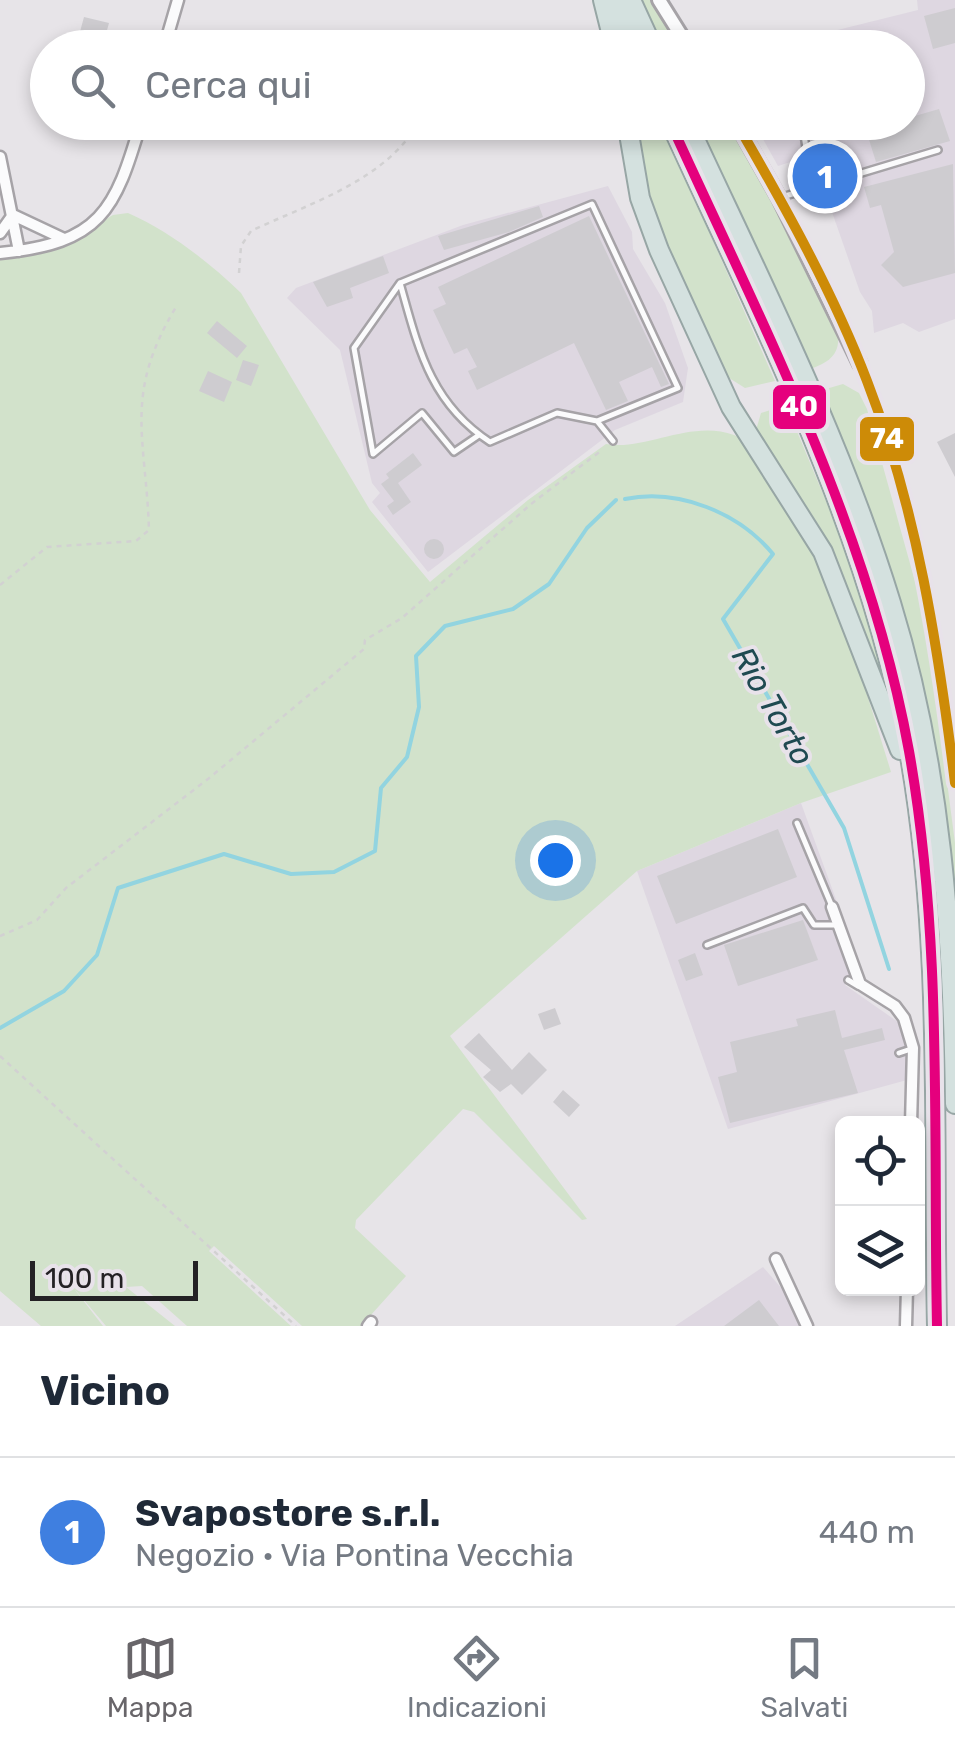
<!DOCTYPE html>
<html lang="it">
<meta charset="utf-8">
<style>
:root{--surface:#fff;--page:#f6f6f7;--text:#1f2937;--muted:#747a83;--line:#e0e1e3;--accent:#686569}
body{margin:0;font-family:Rubik,sans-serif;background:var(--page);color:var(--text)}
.controls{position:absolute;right:30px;bottom:30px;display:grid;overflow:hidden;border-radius:15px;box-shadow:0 5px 15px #0003}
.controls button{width:90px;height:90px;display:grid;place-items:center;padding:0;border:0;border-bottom:2px solid var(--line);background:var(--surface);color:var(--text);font:50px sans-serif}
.scale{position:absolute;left:30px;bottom:25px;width:168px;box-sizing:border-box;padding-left:10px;border:5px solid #232124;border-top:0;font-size:28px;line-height:35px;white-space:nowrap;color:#232124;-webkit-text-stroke:8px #e8e2ea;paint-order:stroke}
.you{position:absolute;left:555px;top:860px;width:35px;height:35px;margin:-25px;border:8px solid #fff;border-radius:50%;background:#1a73e8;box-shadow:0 0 0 15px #1a73e833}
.badge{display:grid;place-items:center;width:65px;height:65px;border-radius:50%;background:var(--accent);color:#fff;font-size:32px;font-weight:700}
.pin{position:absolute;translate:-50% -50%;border:5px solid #fff;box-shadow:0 2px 10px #0006}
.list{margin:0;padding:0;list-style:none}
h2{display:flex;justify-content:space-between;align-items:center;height:130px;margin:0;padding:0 40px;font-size:42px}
h2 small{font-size:32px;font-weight:400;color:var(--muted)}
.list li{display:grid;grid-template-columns:65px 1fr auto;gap:30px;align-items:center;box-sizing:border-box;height:150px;padding:0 40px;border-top:2px solid var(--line)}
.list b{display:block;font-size:38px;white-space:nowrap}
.list p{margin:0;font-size:32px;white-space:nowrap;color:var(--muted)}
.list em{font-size:32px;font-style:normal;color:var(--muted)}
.icon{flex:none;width:55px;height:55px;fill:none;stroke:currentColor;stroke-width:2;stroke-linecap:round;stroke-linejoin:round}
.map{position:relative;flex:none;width:955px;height:1326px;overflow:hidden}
.search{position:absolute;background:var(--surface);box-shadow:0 5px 15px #0003;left:30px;right:30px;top:30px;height:110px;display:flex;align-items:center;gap:25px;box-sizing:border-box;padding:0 35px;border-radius:55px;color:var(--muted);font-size:38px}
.sheet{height:280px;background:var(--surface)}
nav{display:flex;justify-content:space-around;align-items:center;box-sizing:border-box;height:140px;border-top:2px solid var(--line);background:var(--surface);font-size:28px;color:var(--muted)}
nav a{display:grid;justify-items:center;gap:5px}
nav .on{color:var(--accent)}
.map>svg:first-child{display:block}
.built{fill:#ded7e1}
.green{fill:#d2e2cb}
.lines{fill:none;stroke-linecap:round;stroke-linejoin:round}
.stream{stroke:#92d4e0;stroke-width:4}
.building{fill:#ceccd0}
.service-casing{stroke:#a6a3a7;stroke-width:10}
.minor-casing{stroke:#a6a3a7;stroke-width:15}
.tertiary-casing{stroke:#a6a3a7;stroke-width:18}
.trunk-casing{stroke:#97a6a5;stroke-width:22}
.path{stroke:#d2d1d2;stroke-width:2.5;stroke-dasharray:5 5;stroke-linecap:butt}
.service{stroke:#fbfbfc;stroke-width:5}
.minor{stroke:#fbfbfc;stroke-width:10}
.tertiary{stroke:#fbfbfc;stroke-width:12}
.trunk{stroke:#d4e1df;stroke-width:18}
.bus-1-casing{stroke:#e8e2ea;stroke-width:18}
.bus-2-casing{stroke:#e8e2ea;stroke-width:18}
.bus-1{stroke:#e5007d;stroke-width:10}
.bus-2{stroke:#cd8b07;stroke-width:10}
.labels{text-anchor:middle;stroke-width:8;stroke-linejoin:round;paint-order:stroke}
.water-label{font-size:32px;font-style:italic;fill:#1f4a51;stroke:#e8e2ea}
.line-badge{stroke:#e8e2ea;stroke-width:4}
.badge-label{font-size:28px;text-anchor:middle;font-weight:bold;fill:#fff}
</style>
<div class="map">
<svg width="955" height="1326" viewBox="0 0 955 1326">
<rect width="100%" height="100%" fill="#e7e4e8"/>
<!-- built -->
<path class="built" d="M 917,0 L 955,0 L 955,319 L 919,332 L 903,323 L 874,333 L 872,311 L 860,292 L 812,155 L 778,166 L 754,123 L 908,122 L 908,48 L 769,47 L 918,10 Z
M 608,186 L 632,232 L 633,249 L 665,303 L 688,368 L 683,402 L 615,430 L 428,572 L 372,502 L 380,493 L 372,483 L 340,350 L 287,298 L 296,288 L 463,225 Z
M 801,803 L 838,905 L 826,910 L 850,974 L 845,985 L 898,1022 L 906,1041 L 907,1080 L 728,1129 L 637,871 Z
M 763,1267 L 783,1290 L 799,1326 L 675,1326 Z"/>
<!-- green -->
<path class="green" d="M 641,0 L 653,0 L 684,47 L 662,47 Z
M 635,123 L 661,123 L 775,381 L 745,388 L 726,376 L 653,214 Z
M 696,123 L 731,123 L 773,196 L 838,336 C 840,357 825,364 807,370 Z
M 128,213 C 169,231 209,262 241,293 L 370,510 L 430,582 L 528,500 L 606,444 C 645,451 691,419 734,435 C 745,439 752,453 759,463 C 827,555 858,664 891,772 L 801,803 L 637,871 L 450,1036 L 587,1219 L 582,1220 L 474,1112 L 463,1109 L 356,1220 L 355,1228 L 406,1276 L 361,1326 L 302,1326 L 214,1246 L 209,1251 L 291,1326 L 187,1326 L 142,1286 L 126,1287 L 175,1326 L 106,1326 L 72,1286 L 103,1326 L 41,1326 L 0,1291 L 0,258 L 59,246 L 113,215 Z
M 843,384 L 859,393 L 867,409 L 926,621 L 955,843 L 955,1000 L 933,759 L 819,391 Z
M 786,405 L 848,554 L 881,670 L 873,672 L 820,527 L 756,430 L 761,413 Z"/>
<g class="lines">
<!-- stream -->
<path class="stream" d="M 625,499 C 679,488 739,513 773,554 L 723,619 L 844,828 L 889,969
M 0,1028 L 64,991 L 97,955 L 118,888 L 224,854 L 291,874 L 334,872 L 375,851 L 381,788 L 407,757 L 419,707 L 416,656 L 445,626 L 513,609 L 549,584 L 587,528 L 616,500"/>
</g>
<!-- building -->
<path class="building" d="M 955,8 L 955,43 L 933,49 L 924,16 Z
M 84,17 L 109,23 L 103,45 L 78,39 Z
M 939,109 L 950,141 L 876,162 L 866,130 L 908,122 L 908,118 Z
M 953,164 L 955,273 L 903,287 L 881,265 L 894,252 L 881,205 L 870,208 L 864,187 Z
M 539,206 L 543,217 L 509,232 L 444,250 L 438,236 Z
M 589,216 L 669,384 L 661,387 L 652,367 L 619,382 L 628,401 L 606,410 L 574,343 L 477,390 L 468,371 L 477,367 L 467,348 L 454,354 L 433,310 L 446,304 L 438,287 Z
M 383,256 L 389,273 L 350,288 L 353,298 L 327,307 L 313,282 Z
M 217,321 L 247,346 L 237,358 L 207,333 Z
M 243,360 L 259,365 L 251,386 L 236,380 Z
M 208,371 L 232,382 L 224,402 L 199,391 Z
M 955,433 L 955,477 L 937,442 Z
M 413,453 L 422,465 L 398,483 L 411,502 L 393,515 L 387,506 L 394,501 L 381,484 L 389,478 L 386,474 Z
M424 549a10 10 0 1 1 20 0a10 10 0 1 1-20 0Z
M 778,829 L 797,877 L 676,924 L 657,876 Z
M 803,920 L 818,960 L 738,986 L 724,945 Z
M 695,953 L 703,975 L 686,981 L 678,960 Z
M 555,1008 L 561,1024 L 544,1030 L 538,1014 Z
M 835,1010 L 842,1038 L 882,1028 L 885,1040 L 844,1050 L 858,1093 L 730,1123 L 718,1077 L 737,1072 L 730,1042 L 798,1026 L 796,1019 Z
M 479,1033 L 512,1070 L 529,1052 L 547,1070 L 522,1095 L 511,1084 L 500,1092 L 483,1077 L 491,1070 L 464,1047 Z
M 563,1090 L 580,1105 L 569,1117 L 553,1102 Z
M 759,1300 L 779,1326 L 724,1326 Z"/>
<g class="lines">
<!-- service casing -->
<g class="service-casing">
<path id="service" d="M 802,122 L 812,186
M 782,197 L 938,150
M 400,283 L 354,348 L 373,454 L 422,413 L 454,452 L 479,435
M 597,421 L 678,388 L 592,204 L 400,283 C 418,347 430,403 490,442 L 557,413 L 597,421 L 613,441
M 797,823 L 831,904
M 707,945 L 803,908 L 814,925 L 837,925
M 848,980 L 858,986
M 899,1053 L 911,1049"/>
</g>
<!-- minor casing -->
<g class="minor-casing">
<path id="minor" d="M 164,48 L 178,0
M 0,157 L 19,251
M 0,233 L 13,215 L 64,239
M 0,253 C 101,243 115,211 141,122
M 860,364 C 917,498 937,641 955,783
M 832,907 L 860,984 L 895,1006 L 904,1018 L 913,1048 L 911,1124
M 776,1259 L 807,1326
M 368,1326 L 371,1322
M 906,1326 L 907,1288"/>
</g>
<!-- tertiary casing -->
<g class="tertiary-casing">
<path id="tertiary" d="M 659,0 L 689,48
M 736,122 L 779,198 L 860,364"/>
</g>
<!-- trunk casing -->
<g class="trunk-casing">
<path id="trunk" d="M 603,0 L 615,48
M 614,0 L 635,48
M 631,0 L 653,48
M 627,122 L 640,198 L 659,250 L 731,407 L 823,552 L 900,750
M 670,122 C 763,326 869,529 909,751 C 943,941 933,1134 937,1326
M 687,122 C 760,280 840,436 891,603 C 941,765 953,935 955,1104"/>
</g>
<!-- path -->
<path class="path" d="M 430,45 L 431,48
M 239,273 L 241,246 L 251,231 C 310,203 385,181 419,122
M 0,585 L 47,547 L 136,541 L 149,530 C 146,437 123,395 176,307
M 0,936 L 37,920 L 66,888 L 208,779 L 364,649 L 365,640 L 402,618 L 531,504 L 602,450
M 0,1056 L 296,1326"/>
<!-- service -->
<use href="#service" class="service"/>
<!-- minor -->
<use href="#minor" class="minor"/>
<!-- tertiary -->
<use href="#tertiary" class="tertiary"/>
<!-- trunk -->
<use href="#trunk" class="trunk"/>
<!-- bus-1 casing -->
<g class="bus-1-casing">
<path id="bus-1" d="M 670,122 C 763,326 869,529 909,751 C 943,941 933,1134 937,1326"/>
</g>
<!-- bus-2 casing -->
<g class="bus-2-casing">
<path id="bus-2" d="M 736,122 C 784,205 833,292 867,381 C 917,510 938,646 955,783"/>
</g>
<!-- bus-1 -->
<use href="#bus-1" class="bus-1"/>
<!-- bus-2 -->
<use href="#bus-2" class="bus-2"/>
</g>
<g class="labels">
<!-- water labels -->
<g class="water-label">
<text transform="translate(773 706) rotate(60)" y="11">Rio Torto</text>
</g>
</g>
<g class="line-badge">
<rect x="771" y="383" width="57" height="48" rx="10" fill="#e5007d"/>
<rect x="858" y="415" width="58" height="48" rx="10" fill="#cd8b07"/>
</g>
<g class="badge-label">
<text x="799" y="416">40</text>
<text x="887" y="448">74</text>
</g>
</svg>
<div class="controls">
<button><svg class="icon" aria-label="locate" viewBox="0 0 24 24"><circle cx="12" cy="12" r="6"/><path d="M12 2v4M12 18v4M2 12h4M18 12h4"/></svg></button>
<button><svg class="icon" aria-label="layers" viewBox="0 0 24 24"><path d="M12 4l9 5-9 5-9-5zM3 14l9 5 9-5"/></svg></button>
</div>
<div class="scale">100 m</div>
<div class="you"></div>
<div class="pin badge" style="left:825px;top:176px;background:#3f7fe0">1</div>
<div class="search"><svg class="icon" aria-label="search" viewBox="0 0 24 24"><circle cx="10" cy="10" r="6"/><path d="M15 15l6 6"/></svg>Cerca qui</div>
</div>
<section class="sheet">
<h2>Vicino<small></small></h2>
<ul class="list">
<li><span class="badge" style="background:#3f7fe0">1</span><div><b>Svapostore s.r.l.</b><p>Negozio · Via Pontina Vecchia</p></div><em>440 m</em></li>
</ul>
</section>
<nav>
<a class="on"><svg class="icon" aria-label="map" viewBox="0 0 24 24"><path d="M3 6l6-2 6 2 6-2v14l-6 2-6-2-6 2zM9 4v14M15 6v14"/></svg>Mappa</a>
<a><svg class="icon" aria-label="directions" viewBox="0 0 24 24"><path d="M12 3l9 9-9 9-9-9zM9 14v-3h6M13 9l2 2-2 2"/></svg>Indicazioni</a>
<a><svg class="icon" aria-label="saved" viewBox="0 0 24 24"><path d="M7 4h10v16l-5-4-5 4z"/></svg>Salvati</a>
</nav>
